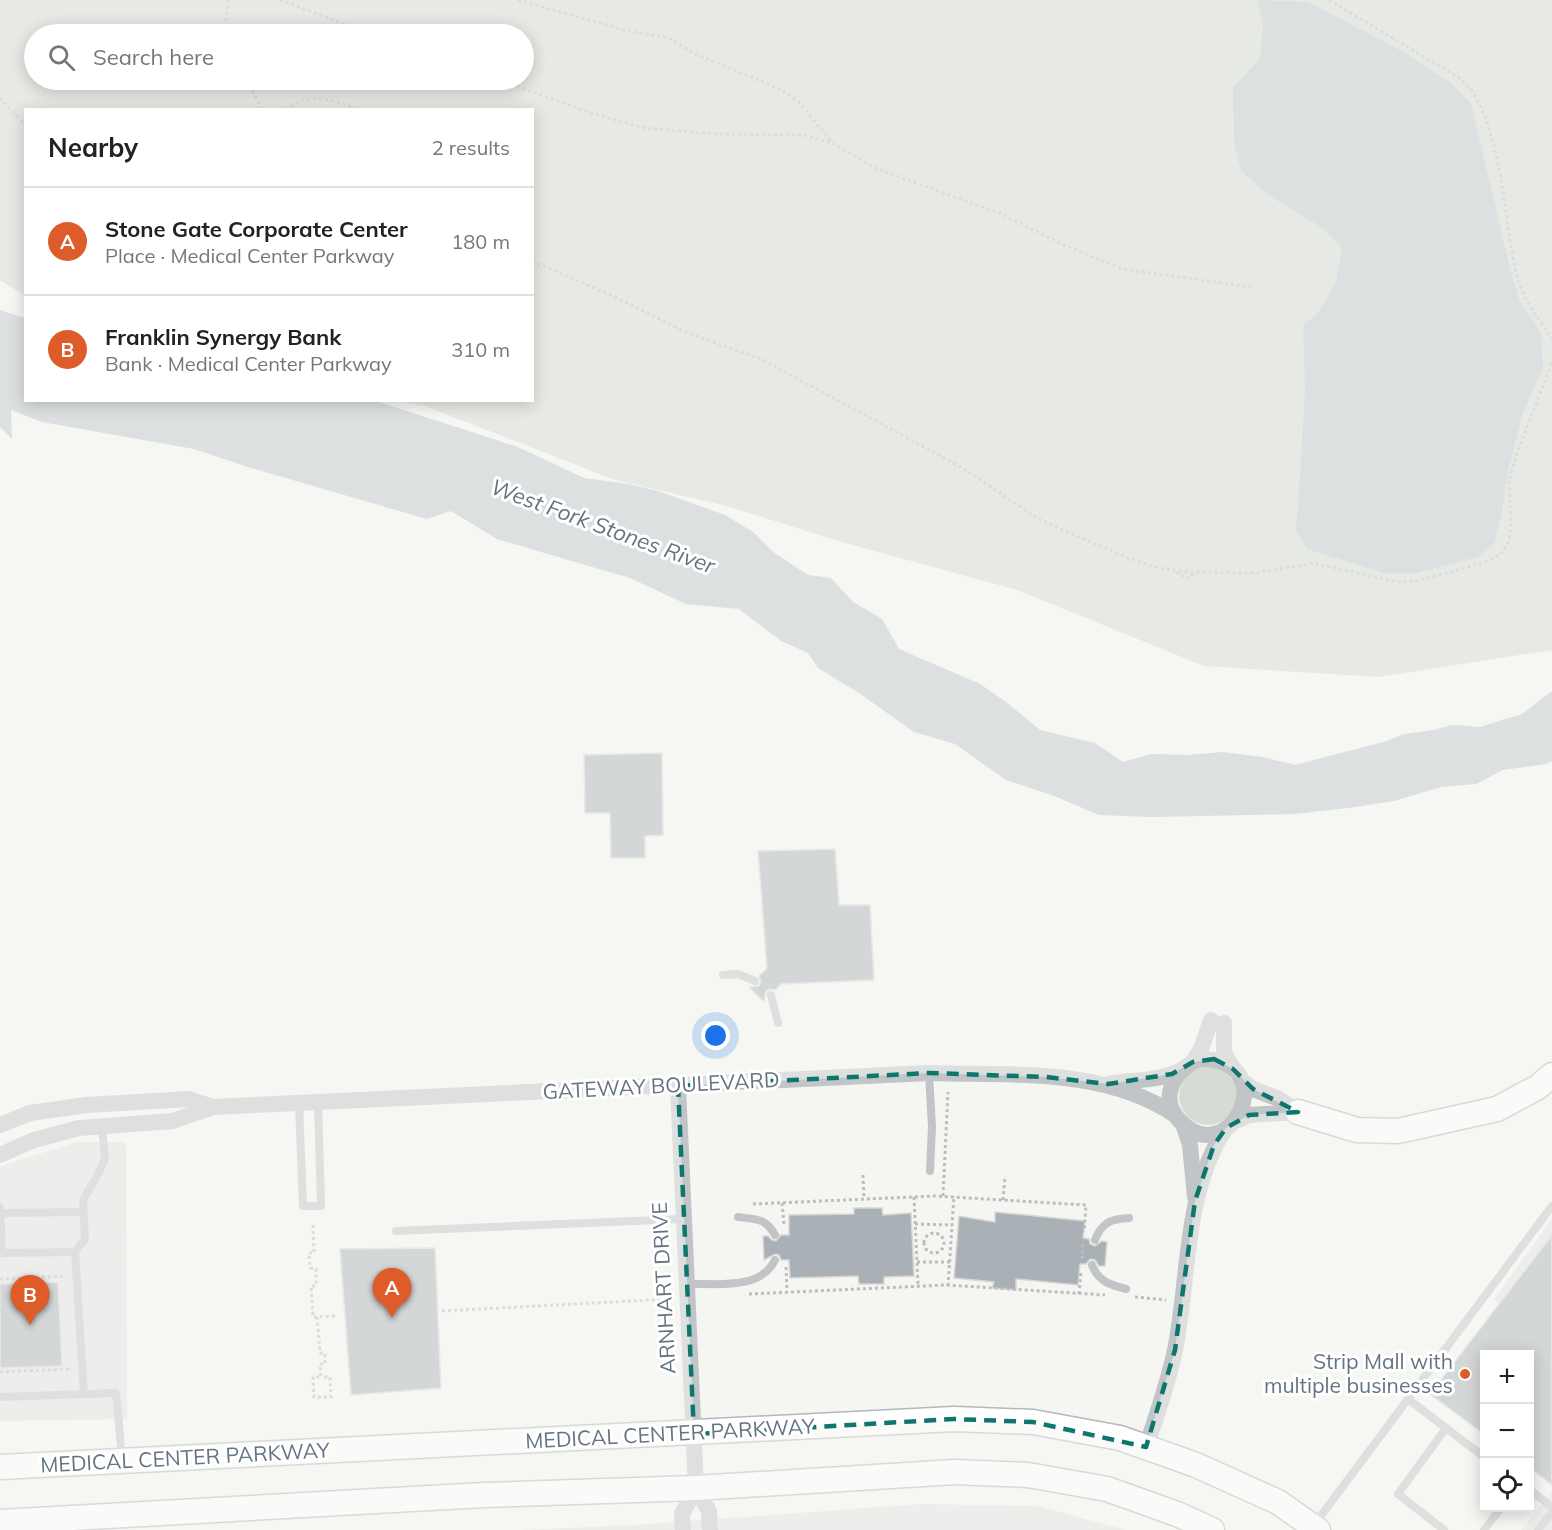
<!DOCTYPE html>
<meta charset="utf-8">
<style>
:root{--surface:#fff;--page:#f2f2f2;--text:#222;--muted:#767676;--line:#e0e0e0;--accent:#de5c29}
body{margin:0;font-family:Mulish,sans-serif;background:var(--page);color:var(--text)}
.controls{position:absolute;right:18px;bottom:18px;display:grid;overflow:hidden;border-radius:0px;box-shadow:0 3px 15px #0003}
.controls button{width:54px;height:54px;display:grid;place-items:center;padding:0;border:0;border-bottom:2px solid var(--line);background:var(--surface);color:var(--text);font:30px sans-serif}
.you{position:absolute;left:716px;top:1036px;width:21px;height:21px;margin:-15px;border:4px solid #fff;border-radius:50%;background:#1a73e8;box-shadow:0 0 0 9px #1a73e833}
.badge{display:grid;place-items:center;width:39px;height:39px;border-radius:50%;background:var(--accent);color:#fff;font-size:20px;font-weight:700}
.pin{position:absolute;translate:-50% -50px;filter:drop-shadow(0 2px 3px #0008)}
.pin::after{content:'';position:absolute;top:32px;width:21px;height:18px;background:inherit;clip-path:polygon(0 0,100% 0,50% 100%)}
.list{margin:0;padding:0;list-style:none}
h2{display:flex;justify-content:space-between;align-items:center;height:78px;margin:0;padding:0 24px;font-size:26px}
h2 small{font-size:20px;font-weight:400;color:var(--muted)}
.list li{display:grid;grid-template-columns:39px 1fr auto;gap:18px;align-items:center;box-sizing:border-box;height:108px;padding:0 24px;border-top:2px solid var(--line)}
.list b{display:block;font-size:22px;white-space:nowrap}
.list p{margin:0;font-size:20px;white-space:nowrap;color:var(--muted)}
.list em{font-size:20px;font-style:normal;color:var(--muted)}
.icon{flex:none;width:33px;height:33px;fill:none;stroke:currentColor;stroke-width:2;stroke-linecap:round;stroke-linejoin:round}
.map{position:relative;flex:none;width:1552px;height:1530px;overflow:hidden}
.search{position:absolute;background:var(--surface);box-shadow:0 3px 15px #0003;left:24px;top:24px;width:510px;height:66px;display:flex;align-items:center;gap:15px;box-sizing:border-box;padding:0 21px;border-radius:33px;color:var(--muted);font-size:22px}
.panel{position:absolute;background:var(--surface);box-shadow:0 3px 15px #0003;left:24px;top:108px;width:510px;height:294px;border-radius:0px}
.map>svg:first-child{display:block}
.built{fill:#e3e4e3}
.green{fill:#d6dcd3;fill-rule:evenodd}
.water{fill:#bcc5ca}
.building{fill:#aab1b6;stroke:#d7d7d5;stroke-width:1.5}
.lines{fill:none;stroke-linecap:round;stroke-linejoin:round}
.secondary-casing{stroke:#b3b8bc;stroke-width:27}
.path{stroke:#bbbdbf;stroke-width:3;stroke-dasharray:3 3;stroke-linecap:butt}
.lane{stroke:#c1c5c8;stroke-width:8}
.street{stroke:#c1c5c8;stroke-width:16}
.secondary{stroke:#fff;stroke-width:24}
.marked{fill:none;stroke:#0f766e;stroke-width:4.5;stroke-dasharray:12 8;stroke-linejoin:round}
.poi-dot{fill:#de5c29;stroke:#fff;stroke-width:2}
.labels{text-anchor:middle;stroke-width:6;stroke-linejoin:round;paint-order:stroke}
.street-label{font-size:21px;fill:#657482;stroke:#fff}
.poi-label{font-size:21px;fill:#657482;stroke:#fff;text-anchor:end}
.water-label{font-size:22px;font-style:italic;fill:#61757f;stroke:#fff}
</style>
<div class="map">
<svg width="1552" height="1530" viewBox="0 0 1552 1530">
<rect width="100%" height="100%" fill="#f5f5f2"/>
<!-- built -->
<path class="built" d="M 77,1142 L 126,1142 L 127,1419 L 0,1421 L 0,1168 L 4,1165 Z
M 1552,1219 L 1552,1344 L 1494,1299 Z
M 1552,1491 L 1552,1530 L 1521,1530 Z
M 921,1504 L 1038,1506 L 1126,1530 L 521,1530 L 634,1525 Z"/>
<!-- green -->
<path class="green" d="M 0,0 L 1552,0 L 1552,650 L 1379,677 L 1204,666 L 1017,590 L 838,541 L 727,506 L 615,480 L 425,406 L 399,401 L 532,400 L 532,110 L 26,110 L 25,296 L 0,280 ZM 34,34 L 524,34 L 524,80 L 34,80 Z
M1179 1096a29 29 0 1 1 58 0a29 29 0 1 1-58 0Z"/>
<!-- water -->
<path class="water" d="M 1258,0 L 1308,2 L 1404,52 L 1452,84 L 1471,104 L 1511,272 L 1520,302 L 1541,332 L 1543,368 L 1522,415 L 1508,471 L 1502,511 L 1494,543 L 1478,557 L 1416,573 L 1384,573 L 1307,549 L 1295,528 L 1298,510 L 1305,390 L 1303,325 L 1318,313 L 1336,283 L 1342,248 L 1324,229 L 1270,196 L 1241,171 L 1234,142 L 1233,88 L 1260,58 L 1263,26 Z
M 0,310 L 25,318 L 26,400 L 376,401 L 518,447 L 584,478 L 628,484 L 658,491 L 725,515 L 753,532 L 773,552 L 808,575 L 831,578 L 853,602 L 882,619 L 899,649 L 980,684 L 1006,702 L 1040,730 L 1095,743 L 1123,762 L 1151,754 L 1189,755 L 1223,752 L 1262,757 L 1295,765 L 1387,741 L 1404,734 L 1434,730 L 1452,725 L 1480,727 L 1522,714 L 1552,691 L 1552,761 L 1546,764 L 1503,770 L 1476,784 L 1441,787 L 1394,801 L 1348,808 L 1294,814 L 1152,817 L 1099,815 L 1057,797 L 1006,780 L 955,744 L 914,732 L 859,693 L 818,668 L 808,653 L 781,641 L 739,609 L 686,604 L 630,578 L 497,539 L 451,511 L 427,519 L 251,468 L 194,449 L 42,422 L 11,410 L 12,439 L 0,427 Z"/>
<!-- building -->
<path class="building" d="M 662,753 L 663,835 L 645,836 L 645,858 L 611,858 L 610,813 L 585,813 L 584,755 Z
M 835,849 L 839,905 L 870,905 L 874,980 L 781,984 L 775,990 L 770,989 L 766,991 L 764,1002 L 749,987 L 759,986 L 761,981 L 759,976 L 767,968 L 758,851 Z
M 854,1208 L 882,1208 L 883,1215 L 911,1213 L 914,1276 L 884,1277 L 884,1284 L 859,1284 L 858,1276 L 790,1278 L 789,1260 L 781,1260 L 779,1255 L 775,1254 L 764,1260 L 763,1236 L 768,1236 L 772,1240 L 776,1241 L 781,1235 L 789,1235 L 789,1215 L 854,1214 Z
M 995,1212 L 1085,1221 L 1083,1238 L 1089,1239 L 1090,1244 L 1095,1246 L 1102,1241 L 1107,1242 L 1105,1266 L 1099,1266 L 1095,1260 L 1090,1259 L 1086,1264 L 1080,1264 L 1078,1285 L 1016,1279 L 1016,1290 L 992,1288 L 994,1282 L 954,1278 L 959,1216 L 995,1222 Z
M 1552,1235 L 1552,1485 L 1530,1468 L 1530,1354 L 1485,1354 L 1485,1435 L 1430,1394 Z
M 435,1248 L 441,1388 L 351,1395 L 340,1249 Z
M 58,1282 L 62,1366 L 0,1368 L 0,1284 Z"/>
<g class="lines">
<!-- secondary casing -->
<g class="secondary-casing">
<path id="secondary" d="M 1298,1112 L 1357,1130 L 1398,1131 L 1497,1109 L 1538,1087 L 1552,1075
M 0,1467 L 954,1419 L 1033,1422 L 1120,1438 L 1196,1465 L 1278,1502 L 1318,1530
M 0,1522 L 484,1495 L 696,1488 L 955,1472 L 1028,1475 L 1107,1489 L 1177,1514 L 1212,1530"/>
</g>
<!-- path -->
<path class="path" d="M 228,0 L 226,21 L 228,34
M 280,0 L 370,34
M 518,0 L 624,30 L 669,38 L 693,53 L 782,90 L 799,102 L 831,141
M 1329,0 L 1458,77 C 1503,109 1503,227 1518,279 C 1524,301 1540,320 1552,339
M 247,80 L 262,110
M 500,80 L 594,114 L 645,128 L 716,134 L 804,135 L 832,143 L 875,168 L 999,213 L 1062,244 L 1122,269 L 1251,287
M 0,98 L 26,126
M 286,110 C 291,107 297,102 303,100 C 321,96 342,102 358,110
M 532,261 L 613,296 L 683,331 L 763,360 L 961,467 L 1037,518 L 1063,530 L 1128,558 L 1158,568 L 1189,572 L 1257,573 L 1313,563 L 1398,582 L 1418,581 L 1482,563 L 1500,555 L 1509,541 L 1511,527 L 1509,481 L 1517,453 L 1552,363
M 1176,572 L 1186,578 L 1191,577 L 1193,572
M 863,1175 L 864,1199
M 943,1196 L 948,1092
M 914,1197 L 918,1285
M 1003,1200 L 1005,1176
M 782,1203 L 784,1224
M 753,1204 L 935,1196 L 1086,1205 L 1084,1232
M 915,1224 L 952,1225
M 313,1225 L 314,1253 L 309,1253 L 310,1268 L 316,1269 L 316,1286 L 311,1286 L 313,1317 L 336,1316
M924 1243a10 10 0 1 1 20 0a10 10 0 1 1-20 0Z
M 1082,1259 L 1083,1242
M 917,1262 L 950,1262
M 786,1267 L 787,1292
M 0,1279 L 66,1276
M 948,1286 L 954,1196
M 749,1294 L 946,1285 L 1105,1295
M 1079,1294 L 1081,1272
M 1135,1297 L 1166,1300
M 442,1311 L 669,1299
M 317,1317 L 320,1353 L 325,1353 L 325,1364 L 320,1364 L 321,1377 L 313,1377 L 314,1397 L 331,1397 L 330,1377 L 321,1377
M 0,1372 L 70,1369"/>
<!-- lane -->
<path class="lane" d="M 723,975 L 738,974 L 755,981
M 771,995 L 778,1023
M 929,1073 L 932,1127 L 930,1171
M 299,1103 L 303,1206 L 321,1206 L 318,1102
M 0,1207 L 2,1253 L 0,1254
M 1,1213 L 84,1212
M 738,1217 C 755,1219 766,1218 775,1235
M 396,1231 L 683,1219
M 1095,1240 C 1102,1222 1111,1219 1129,1218
M 75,1252 L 85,1239 L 83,1200 L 96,1178 L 105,1159 L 102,1127
M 2,1253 L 75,1252 L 84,1394
M 1092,1265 C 1098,1281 1110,1285 1126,1289
M 686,1284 C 716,1283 760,1291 775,1260
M 0,1397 L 116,1393 L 122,1459
M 1408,1399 L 1484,1457
M 1530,1490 L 1552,1507
M 1314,1525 L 1552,1206
M 1444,1530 L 1398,1494 L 1446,1428
M 1484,1530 L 1501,1508
M 1538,1530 L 1552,1512"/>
<!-- street -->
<path class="street" d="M 1224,1023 L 1224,1053 L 1233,1068
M 1201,1059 C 1285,1060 1229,1175 1179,1120 C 1158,1098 1175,1067 1201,1059 Z
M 1193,1062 L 1201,1049 L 1211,1020
M 1241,1080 L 1253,1089 L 1279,1099 L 1298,1112
M 1109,1084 C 1133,1079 1159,1082 1181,1070
M 678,1086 L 696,1488
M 1236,1121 L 1249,1115 L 1298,1112
M 1183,1124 L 1190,1145 L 1195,1197
M 0,1125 L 30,1113 L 87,1105 L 189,1099 L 213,1107
M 0,1155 L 34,1140 L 79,1128 L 173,1121 L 213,1107 L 929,1073 C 1011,1076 1104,1067 1175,1115
M 1146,1447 C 1157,1415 1168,1383 1175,1350 C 1190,1276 1183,1193 1226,1128
M 683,1530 L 682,1514 L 696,1488 L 709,1511 L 710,1530"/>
<!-- secondary -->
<use href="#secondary" class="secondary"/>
</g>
<!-- marked area -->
<path d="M0 0H1552V1530H0ZM 1214,1059 L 1233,1069 L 1253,1089 L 1298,1112 L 1249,1115 L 1226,1128 L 1214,1145 L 1195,1201 L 1175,1350 L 1146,1447 L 1033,1422 L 954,1419 L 694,1434 L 678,1086 L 929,1073 L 1046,1077 L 1108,1084 L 1172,1074 L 1193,1062 Z" fill="#f5f5f2" fill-opacity=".55" fill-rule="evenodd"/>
<path class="marked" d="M 1214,1059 L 1233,1069 L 1253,1089 L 1298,1112 L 1249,1115 L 1226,1128 L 1214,1145 L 1195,1201 L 1175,1350 L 1146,1447 L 1033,1422 L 954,1419 L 694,1434 L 678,1086 L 929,1073 L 1046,1077 L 1108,1084 L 1172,1074 L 1193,1062 Z"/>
<!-- markers -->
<circle class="poi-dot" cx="1465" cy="1374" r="6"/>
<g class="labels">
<!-- street labels -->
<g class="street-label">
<text transform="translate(661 1086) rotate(-3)" y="7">GATEWAY BOULEVARD</text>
<text transform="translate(664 1288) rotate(-93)" y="7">ARNHART DRIVE</text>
<text transform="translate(670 1434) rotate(-3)" y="7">MEDICAL CENTER PARKWAY</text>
<text transform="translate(185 1458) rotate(-3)" y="7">MEDICAL CENTER PARKWAY</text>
</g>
<!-- poi labels -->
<g class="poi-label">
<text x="1453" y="1369">Strip Mall with<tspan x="1453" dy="24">multiple businesses</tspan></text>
</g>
<!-- water labels -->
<g class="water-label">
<text transform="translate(603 526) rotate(20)" y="8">West Fork Stones River</text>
</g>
</g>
</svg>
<div class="controls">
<button>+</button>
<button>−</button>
<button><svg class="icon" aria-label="locate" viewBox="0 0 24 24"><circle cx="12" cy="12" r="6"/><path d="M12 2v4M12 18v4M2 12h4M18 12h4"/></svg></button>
</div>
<div class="you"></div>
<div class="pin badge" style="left:392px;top:1318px">A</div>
<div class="pin badge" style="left:30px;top:1325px">B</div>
<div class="search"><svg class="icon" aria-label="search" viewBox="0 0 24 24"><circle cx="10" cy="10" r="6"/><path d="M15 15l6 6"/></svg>Search here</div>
<section class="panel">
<h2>Nearby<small>2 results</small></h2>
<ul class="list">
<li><span class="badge">A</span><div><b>Stone Gate Corporate Center</b><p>Place · Medical Center Parkway</p></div><em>180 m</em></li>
<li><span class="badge">B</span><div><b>Franklin Synergy Bank</b><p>Bank · Medical Center Parkway</p></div><em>310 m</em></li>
</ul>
</section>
</div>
